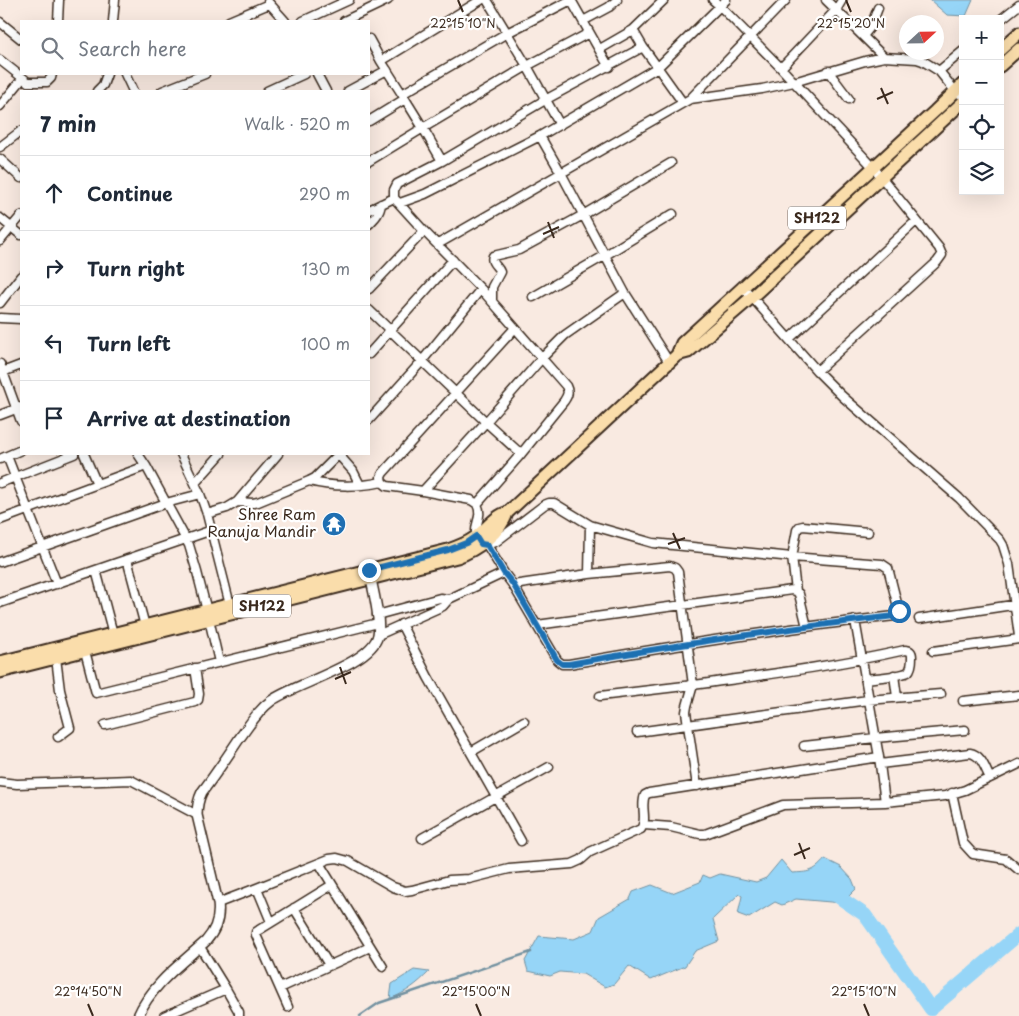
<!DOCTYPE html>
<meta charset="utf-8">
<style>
:root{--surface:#fff;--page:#f2f2f3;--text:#1f2937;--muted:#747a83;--line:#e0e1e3}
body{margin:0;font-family:"Playpen Sans",sans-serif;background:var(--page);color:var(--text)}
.controls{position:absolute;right:15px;top:15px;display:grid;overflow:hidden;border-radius:0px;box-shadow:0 5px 20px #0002}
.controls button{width:45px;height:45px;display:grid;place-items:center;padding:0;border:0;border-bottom:1px solid var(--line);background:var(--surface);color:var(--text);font:25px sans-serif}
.compass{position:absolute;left:899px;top:15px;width:45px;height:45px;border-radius:50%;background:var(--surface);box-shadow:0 5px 20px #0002;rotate:68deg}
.stop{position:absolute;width:15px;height:15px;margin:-11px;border:4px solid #1f6fb2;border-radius:50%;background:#fff}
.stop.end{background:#1f6fb2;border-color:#fff;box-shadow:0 1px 5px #0008}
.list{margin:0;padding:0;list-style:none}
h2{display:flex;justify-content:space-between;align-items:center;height:65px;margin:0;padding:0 20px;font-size:21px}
h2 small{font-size:16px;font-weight:400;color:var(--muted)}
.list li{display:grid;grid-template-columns:32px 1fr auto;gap:15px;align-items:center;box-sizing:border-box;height:75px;padding:0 20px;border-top:1px solid var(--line)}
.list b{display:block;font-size:19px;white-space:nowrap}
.list em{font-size:16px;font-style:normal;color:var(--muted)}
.icon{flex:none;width:28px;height:28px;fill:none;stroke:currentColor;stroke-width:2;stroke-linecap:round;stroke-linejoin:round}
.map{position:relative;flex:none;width:1019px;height:1016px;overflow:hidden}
.search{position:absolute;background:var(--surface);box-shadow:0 5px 20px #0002;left:20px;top:20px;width:350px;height:55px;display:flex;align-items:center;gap:12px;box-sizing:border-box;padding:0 18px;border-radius:0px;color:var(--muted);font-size:19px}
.panel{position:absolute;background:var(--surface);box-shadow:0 5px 20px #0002;left:20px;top:90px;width:350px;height:365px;border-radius:0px}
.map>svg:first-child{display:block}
.water{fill:#96d5f7;stroke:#7291a0}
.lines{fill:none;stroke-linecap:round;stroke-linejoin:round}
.stream{stroke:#7291a0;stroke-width:2.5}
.river{stroke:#96d5f7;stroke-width:14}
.minor-casing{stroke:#3b2a1e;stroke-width:11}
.tertiary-casing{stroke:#3b2a1e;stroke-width:12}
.primary-casing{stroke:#3b2a1e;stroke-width:15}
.minor{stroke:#fff;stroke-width:8}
.tertiary{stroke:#fff;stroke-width:9}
.primary{stroke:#faddab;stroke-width:11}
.route{stroke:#1f6fb2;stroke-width:6}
.ticks{fill:none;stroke:#3b2a1e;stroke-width:2}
.labels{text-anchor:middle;stroke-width:4.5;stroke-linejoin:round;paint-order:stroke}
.shield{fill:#fff;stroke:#766a62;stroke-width:1}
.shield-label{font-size:14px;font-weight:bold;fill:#3b2a1e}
.poi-label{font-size:15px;fill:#3b2a1e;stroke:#fff;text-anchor:end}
.ticks-label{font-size:12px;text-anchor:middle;fill:#3b2a1e;stroke:#fff;stroke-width:4.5;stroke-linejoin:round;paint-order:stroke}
</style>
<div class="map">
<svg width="1019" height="1016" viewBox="0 0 1019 1016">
<rect width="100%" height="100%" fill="#f9eae1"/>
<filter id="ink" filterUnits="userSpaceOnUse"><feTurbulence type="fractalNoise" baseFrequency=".02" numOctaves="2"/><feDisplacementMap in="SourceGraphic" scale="10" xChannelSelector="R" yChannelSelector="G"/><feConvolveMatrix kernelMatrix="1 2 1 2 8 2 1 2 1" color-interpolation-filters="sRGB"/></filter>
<g filter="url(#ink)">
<!-- water -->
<path class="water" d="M 930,0 L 973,0 L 966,16 L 947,15 Z
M 825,859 L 841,867 L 852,879 L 856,889 L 842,903 L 796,899 L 782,905 L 775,902 L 749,918 L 738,914 L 742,896 L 739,894 L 713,919 L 719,941 L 695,951 L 685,966 L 651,980 L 629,966 L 614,984 L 605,987 L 583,974 L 560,972 L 550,976 L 528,971 L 525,961 L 539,936 L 574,939 L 593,931 L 599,917 L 630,899 L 633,892 L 652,885 L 672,893 L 700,882 L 703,875 L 710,878 L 720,874 L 756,882 L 766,878 L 781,860 L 792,873 C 808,872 813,873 825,859 Z
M 414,970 L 429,972 C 417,984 407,992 390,999 L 392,984 Z"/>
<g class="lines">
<!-- stream -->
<path class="stream" d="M 360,1016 L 379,1003 L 531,952"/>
<!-- river -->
<path class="river" d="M 830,891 L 865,915 L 931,1009 L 1019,934"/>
<!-- minor casing -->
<g class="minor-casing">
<path id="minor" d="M 487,0 L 527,66 L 560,125
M 571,0 L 609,67
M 726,0 L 720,6 L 781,68
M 826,0 L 884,57
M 268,2 L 285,21
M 1000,20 L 1019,5
M 58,21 L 59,0
M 113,21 L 115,0
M 229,21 L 269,4
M 303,21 L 349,0
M 344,21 L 388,0
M 583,21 L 609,7 L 617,0
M 0,22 L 21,39
M 633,30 L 643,47 L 683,103 L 690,99 L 762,89 L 794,82 L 865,61 L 884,57 L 917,59 L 923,61 L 939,71 L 955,91 L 963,96
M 863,36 L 871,26 L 878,8
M 369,39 L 381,61 L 402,94 L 507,33 L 571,0
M 600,49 L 633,30 L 664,0
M 0,60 L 28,82 L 47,82 L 51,78 L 52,74
M 381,61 L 481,0
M 828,71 L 849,99
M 939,71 L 963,51
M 125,74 L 133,91
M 317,74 L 326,91
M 97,91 L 103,85 L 107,74
M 162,91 L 205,74
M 267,91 L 304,74
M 348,91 L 387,70
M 402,94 L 423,128 L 527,66 L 589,33
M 690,99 L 786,0
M 0,106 L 23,78
M 369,121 L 405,99
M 540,136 L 561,173 L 625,293 L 669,362
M 0,147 L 21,131
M 0,159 L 21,178
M 369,161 L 423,128 L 442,161 L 545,100 L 643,47
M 442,161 L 397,184 L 394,190 L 394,198 L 424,231 L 481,289 L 566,386 C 569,392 568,395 564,401 L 521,454 L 477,504
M 400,203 L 425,194 L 540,136 L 658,67 L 720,6 L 713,0
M 369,210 L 394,198
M 0,218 L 21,235
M 369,224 C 375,218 380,213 381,204
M 0,241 L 21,216
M 438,244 L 683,103
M 742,286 L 817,371 L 842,396 L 959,498 L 1000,540 L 1003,545 L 1009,564 L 1019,636
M 369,289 L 424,231
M 533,297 L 604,256 L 673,214
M 492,301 L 492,287 L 500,272 C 498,266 490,263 493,256 L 519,250 L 583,215 L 671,163
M 0,303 L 21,276
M 369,310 L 486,422 L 542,358 L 565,335 L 625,293
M 0,318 L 21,319
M 789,339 L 916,221
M 369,354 L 453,260
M 0,364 L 21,421
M 817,371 L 937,262 L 942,255 L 939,248 L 873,167 L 781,68 L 836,10 L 842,0
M 0,373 L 21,365
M 0,415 L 21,407
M 369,420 L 422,361 L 481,289
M 84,454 L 97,484
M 138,454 L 146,466 L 189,545 L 197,572 L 207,611
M 181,454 L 200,494 L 207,514 L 231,609
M 338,454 L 353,471 L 360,485
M 7,456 L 57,584
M 0,459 L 21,450
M 309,481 C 331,487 360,487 382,482
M 0,483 L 74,454
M 195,483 L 221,454
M 423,491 L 387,486 L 382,482 L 381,477 L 383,473 L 515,328
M 237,502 L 278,454
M 207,514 L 227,508 L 237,502 L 253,503 L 258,502 L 309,481 L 315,478 L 339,454
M 0,520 L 146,466
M 590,525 L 589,574 L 670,566 L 675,568 L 678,572 L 693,685 C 764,675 835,666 905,650 C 910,650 912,652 912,657 C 912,662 911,669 908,672 C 902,676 873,678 865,679
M 487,545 L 504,573 L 513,585 L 557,660 L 562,664 L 569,664 C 677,645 786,628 895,616 L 898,614 L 899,611 L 888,568 L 882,564 L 792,557 L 653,543 L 590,525 L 554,503 L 549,503 L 544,505 L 497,541 L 487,545 L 481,545 C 468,525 485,521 477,504 L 471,500 L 423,491 L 486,422 L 521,454
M 127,559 L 145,626
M 0,562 L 166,503 L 200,494
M 96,570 L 113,634
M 513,585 L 589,574
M 796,591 L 792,557 L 797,530 L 799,527 L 803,526 L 868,532
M 0,603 L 212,530
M 377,615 L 440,598 L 449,599
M 209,619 L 219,662
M 919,619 L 1019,604
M 855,620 L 879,757 L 885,802
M 401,624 L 428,677 L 521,841
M 537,625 L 792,590 L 796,591 L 799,594 L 807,627
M 378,635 L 443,606 L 449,599 L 504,573
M 85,651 L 96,693 L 378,623
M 933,651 L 1019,639
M 56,658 L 60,690 L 70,728 L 58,737
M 894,675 L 897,697
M 600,696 L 693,685 L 687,706 L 686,712 L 697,786
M 963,701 L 1019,695
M 105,725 L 195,702 L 198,700 L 199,694 L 195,668
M 637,732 L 868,700 L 941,694
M 804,746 L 875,738 L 965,730
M 471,752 L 524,721
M 880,764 L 970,753 C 982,755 985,769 990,778
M 0,782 L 17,784 L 131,780 L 197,815
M 952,793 L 963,843 L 973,854 L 1006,859 L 1019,870
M 644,825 L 671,827 L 700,834 L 705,834 L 783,805 L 885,802 L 945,796 L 965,790 L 1019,764
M 422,838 L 549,767
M 319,863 L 383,967
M 257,888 L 271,922
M 218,903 L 257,888 L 319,863 L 329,859 L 337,858 L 348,861 L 393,887 L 405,891 L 412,890 L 449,880 L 469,879 L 509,869 L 572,864 L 581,860 L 590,852 L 641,829 C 648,819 640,806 645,795 L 649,793 L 879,757
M 294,908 L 329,965
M 200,947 L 226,989 L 239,1012 L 239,1016
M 280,988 L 370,947
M 288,1007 L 256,935 L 256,932 L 259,930 L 332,885
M 164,1016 L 226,989"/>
</g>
<!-- tertiary casing -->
<g class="tertiary-casing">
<path id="tertiary" d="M 138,1016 C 151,985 182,963 206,941 C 216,930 220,918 218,903 L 197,815 C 197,806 198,800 202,792 C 215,775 227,757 239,739 C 249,726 257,711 271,701 C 294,684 372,664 378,635 C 381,619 373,591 370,574"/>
</g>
<!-- primary casing -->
<g class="primary-casing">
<path id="primary" d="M 1000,50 L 1019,33
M 1000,66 L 1019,49
M 677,355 L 688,352 L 752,297 L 963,102
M 0,662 L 448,550 C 457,547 466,544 474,538 C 485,531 495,515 507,513 L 677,355 L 682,343 L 935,111 L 963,84
M 0,672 L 457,557 C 476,550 501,533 507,513"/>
</g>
<!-- minor -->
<use href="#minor" class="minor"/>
<!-- tertiary -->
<use href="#tertiary" class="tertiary"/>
<!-- primary -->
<use href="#primary" class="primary"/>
</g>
</g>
<g class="lines" filter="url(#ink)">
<!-- route -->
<path class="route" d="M 369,570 L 448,550 L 466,543 L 476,536 L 481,544 L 487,545 L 504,573 L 513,584 L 557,660 L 562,664 L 569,664 C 677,645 786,628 895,616 L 898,614 L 899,611"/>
</g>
<!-- ticks -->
<path class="ticks" d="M 458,0 L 463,12M 846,0 L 851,12M 881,88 L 888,104M 877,99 L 893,92M 548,222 L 554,238M 543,234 L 559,227M 673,533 L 680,549M 668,544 L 685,538M 340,667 L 346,684M 335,679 L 351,672M 799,843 L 805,859M 794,855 L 810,848M 88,1004 L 93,1016M 476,1004 L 481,1016M 864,1004 L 869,1016"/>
<!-- icons -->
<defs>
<g id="temple-disc" transform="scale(1.25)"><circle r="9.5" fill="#1f6fb2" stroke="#fff"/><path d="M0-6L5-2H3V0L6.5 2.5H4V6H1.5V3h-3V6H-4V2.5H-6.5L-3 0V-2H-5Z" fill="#fff"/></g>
</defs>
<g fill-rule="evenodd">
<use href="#temple-disc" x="334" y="524"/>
</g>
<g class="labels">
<!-- shield labels -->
<g class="shield">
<rect x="788" y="206.5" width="58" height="23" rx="4"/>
<rect x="233" y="594.5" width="58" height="23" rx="4"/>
</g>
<g class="shield-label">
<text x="817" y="223">SH122</text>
<text x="262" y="611">SH122</text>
</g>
<!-- poi labels -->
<g class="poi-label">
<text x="316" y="520">Shree Ram<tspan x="316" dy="17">Ranuja Mandir</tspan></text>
</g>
</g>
<g class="ticks-label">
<text x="463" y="28">22°15'10"N</text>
<text x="851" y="28">22°15'20"N</text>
<text x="88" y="996">22°14'50"N</text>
<text x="476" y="996">22°15'00"N</text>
<text x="864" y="996">22°15'10"N</text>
</g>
</svg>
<div class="controls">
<button>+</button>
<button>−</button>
<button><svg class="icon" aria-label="locate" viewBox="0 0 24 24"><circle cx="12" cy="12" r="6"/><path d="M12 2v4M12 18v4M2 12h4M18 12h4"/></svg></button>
<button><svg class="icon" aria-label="layers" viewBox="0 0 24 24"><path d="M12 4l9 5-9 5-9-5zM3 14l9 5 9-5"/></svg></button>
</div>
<svg class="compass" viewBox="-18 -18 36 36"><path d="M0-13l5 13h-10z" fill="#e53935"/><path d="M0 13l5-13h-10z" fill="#747a83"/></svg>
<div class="stop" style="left:899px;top:611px"></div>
<div class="stop end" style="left:369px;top:570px"></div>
<div class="search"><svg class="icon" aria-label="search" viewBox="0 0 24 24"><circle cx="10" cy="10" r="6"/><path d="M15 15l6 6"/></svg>Search here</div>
<section class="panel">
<h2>7 min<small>Walk · 520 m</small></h2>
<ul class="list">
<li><svg class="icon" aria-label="ahead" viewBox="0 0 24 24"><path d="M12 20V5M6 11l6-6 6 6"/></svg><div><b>Continue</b></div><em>290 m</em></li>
<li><svg class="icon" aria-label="right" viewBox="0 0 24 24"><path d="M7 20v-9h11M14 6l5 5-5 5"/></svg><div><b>Turn right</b></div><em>130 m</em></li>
<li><svg class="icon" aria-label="left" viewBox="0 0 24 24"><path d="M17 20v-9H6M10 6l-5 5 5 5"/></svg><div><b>Turn left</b></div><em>100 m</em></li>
<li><svg class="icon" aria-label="arrive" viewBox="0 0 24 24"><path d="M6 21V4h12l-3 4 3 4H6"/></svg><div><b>Arrive at destination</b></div></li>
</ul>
</section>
</div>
